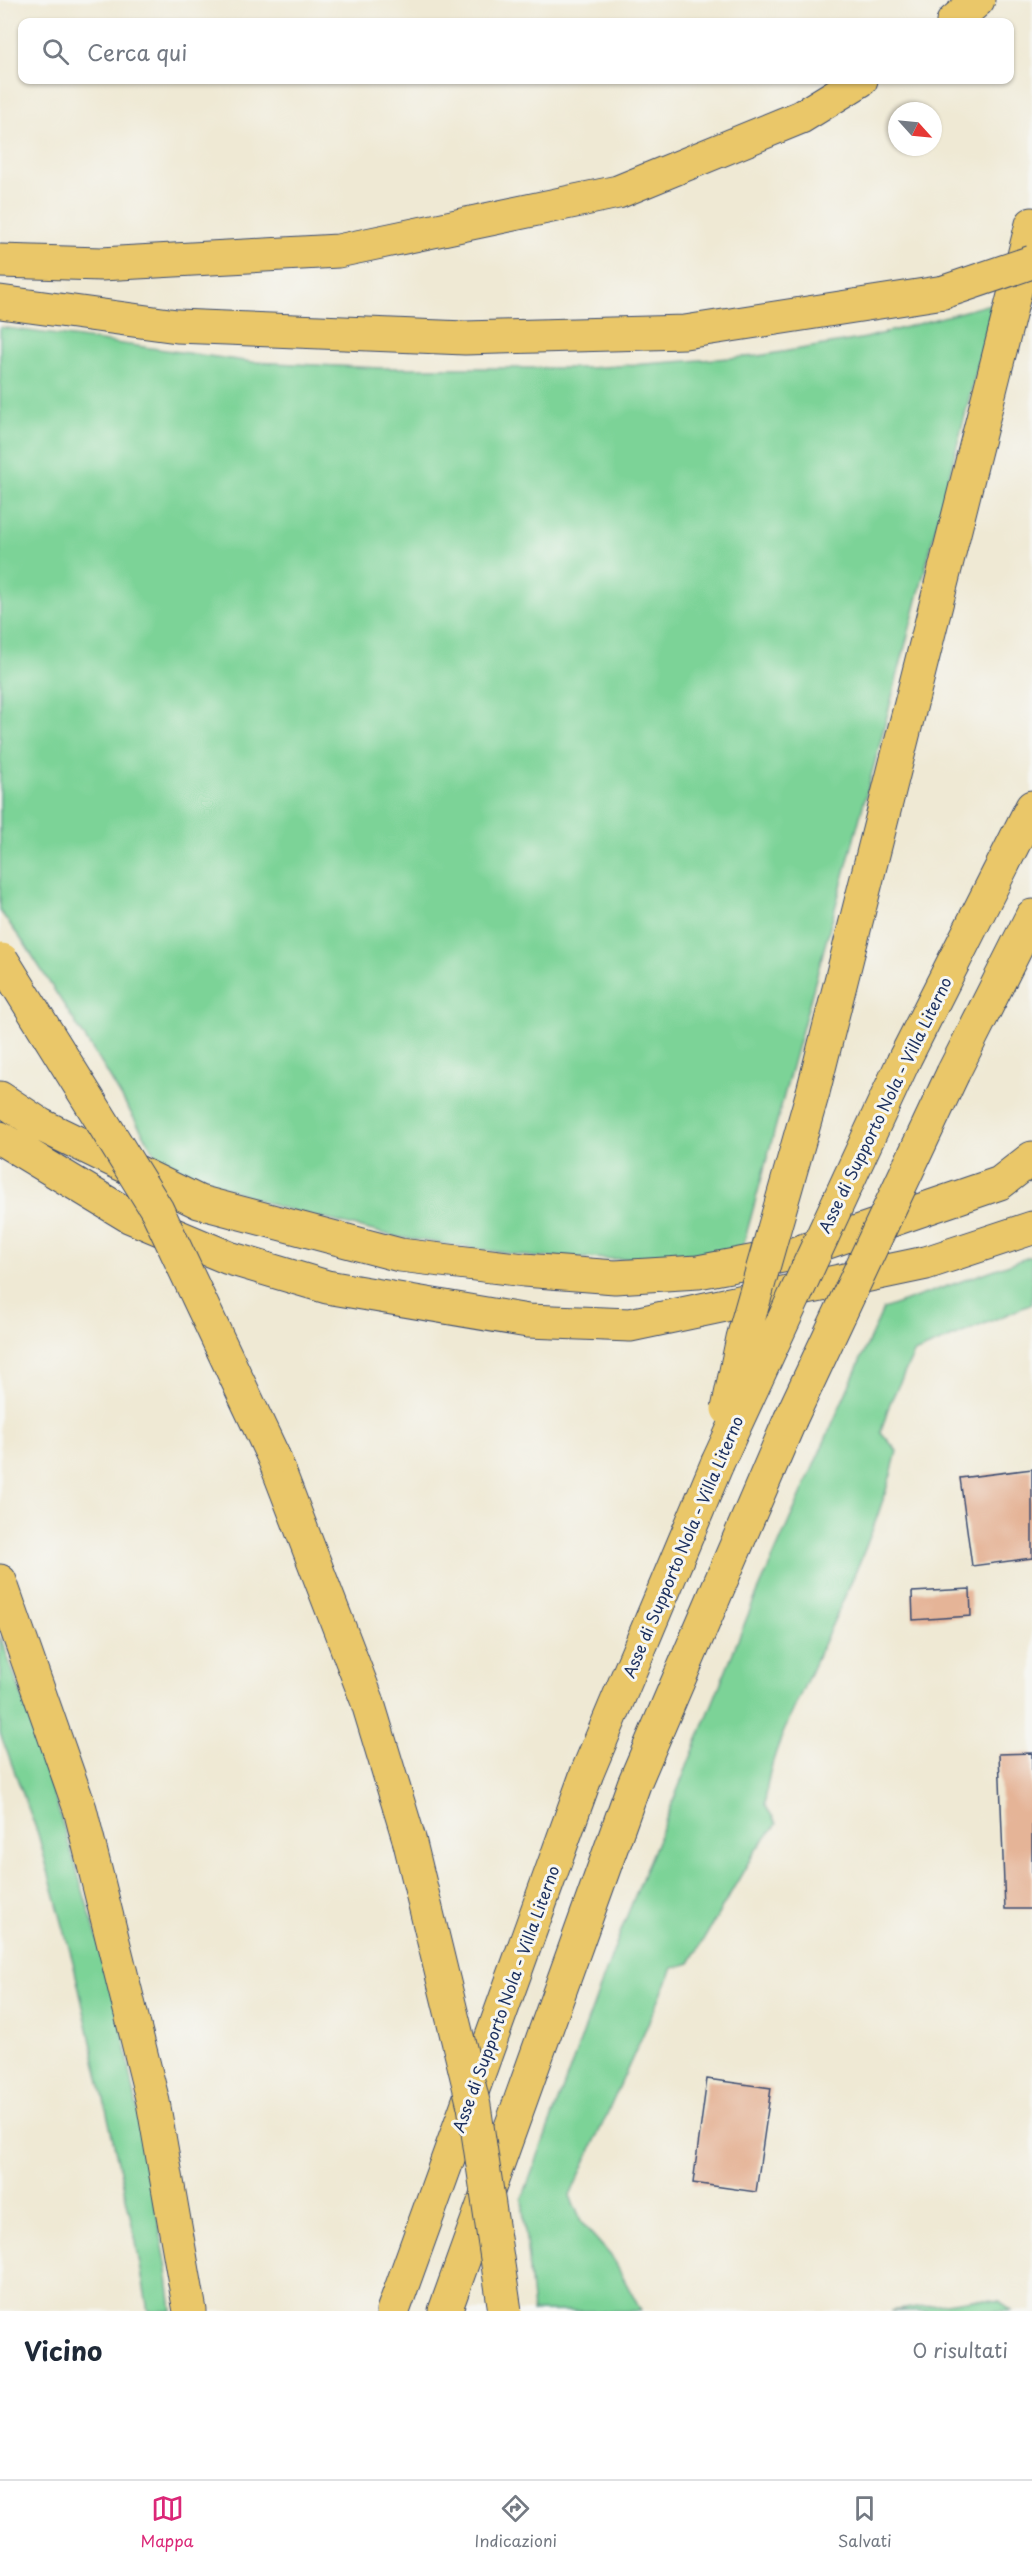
<!DOCTYPE html>
<html lang="it">
<style>
:root{--surface:#fff;--page:#f2f2f3;--text:#1f2937;--muted:#747a83;--line:#e0e1e3;--accent:#db2777}
body{margin:0;font-family:"Playpen Sans",sans-serif;background:var(--page);color:var(--text)}
.compass{position:absolute;left:888px;top:102px;width:54px;height:54px;border-radius:50%;background:var(--surface);box-shadow:0 2px 4px #0004;rotate:117deg}
.list{margin:0;padding:0;list-style:none}
h2{display:flex;justify-content:space-between;align-items:center;height:78px;margin:0;padding:0 24px;font-size:26px}
h2 small{font-size:20px;font-weight:400;color:var(--muted)}
.icon{flex:none;width:33px;height:33px;fill:none;stroke:currentColor;stroke-width:2;stroke-linecap:round;stroke-linejoin:round}
.map{position:relative;flex:none;width:1032px;height:2311px;overflow:hidden}
.search{position:absolute;background:var(--surface);box-shadow:0 2px 4px #0004;left:18px;right:18px;top:18px;height:66px;display:flex;align-items:center;gap:15px;box-sizing:border-box;padding:0 21px;border-radius:12px;color:var(--muted);font-size:22px}
.sheet{height:168px;background:var(--surface)}
nav{display:flex;justify-content:space-around;align-items:center;box-sizing:border-box;height:84px;border-top:2px solid var(--line);background:var(--surface);font-size:16px;color:var(--muted)}
nav a{display:grid;justify-items:center;gap:3px}
nav .on{color:var(--accent)}
.map>svg:first-child{display:block}
.green{fill:#7cd397;stroke:#4c817a;stroke-width:1.5}
.building{fill:#e5b497}
.lines{fill:none;stroke-linecap:round;stroke-linejoin:round}
.trunk-casing{stroke:#3b4b70;stroke-width:35}
.trunk{stroke:#eac769;stroke-width:33}
.trunk-bridge-casing{stroke:#3b4b70;stroke-width:35;stroke-linecap:butt}
.trunk-bridge{stroke:#eac769;stroke-width:33}
.labels{text-anchor:middle;stroke-width:6;stroke-linejoin:round;paint-order:stroke}
.street-label{font-size:16px;fill:#1b2f5e;stroke:#f6f6f2}
</style>
<div class="map">
<svg width="1032" height="2311" viewBox="0 0 1032 2311">
<rect width="100%" height="100%" fill="#f6f6f2"/>
<filter id="ink" filterUnits="userSpaceOnUse"><feTurbulence type="fractalNoise" baseFrequency=".0167" numOctaves="2"/><feDisplacementMap in="SourceGraphic" scale="12" xChannelSelector="R" yChannelSelector="G"/><feConvolveMatrix kernelMatrix="1 2 1 2 8 2 1 2 1" color-interpolation-filters="sRGB"/></filter>
<filter id="wash" filterUnits="userSpaceOnUse"><feTurbulence type="fractalNoise" baseFrequency=".008" numOctaves="4" result="noise"/><feDisplacementMap in="SourceGraphic" scale="24" xChannelSelector="R" yChannelSelector="G"/><feGaussianBlur stdDeviation="1.35" result="paint"/><feColorMatrix in="noise" values="0 0 0 0 0 0 0 0 0 0 0 0 0 0 0 0 0 1.4 0 .05"/><feComposite in="paint" operator="in"/></filter>
<g filter="url(#wash)">
<rect width="100%" height="100%" fill="#efe9d4"/>
<!-- green -->
<path class="green" d="M 994,303 L 879,747 L 742,1250 L 620,1259 L 534,1257 L 397,1237 L 278,1207 L 161,1164 L 105,1069 L 26,946 L 0,911 L 0,327 L 252,362 L 380,368 L 589,368 L 758,356 L 866,338 Z
M 1032,1256 L 1032,1304 L 914,1353 L 890,1403 L 881,1432 L 897,1451 C 878,1531 840,1606 807,1680 C 789,1721 767,1760 765,1805 L 777,1824 L 755,1851 L 690,1963 L 673,1968 L 570,2196 L 582,2223 L 612,2257 L 641,2311 L 533,2311 L 522,2199 L 622,1928 L 752,1605 L 883,1309 Z
M 0,1636 L 32,1723 L 118,2006 L 167,2268 L 172,2311 L 148,2311 L 136,2242 L 73,1962 L 38,1834 L 0,1733 Z
M 973,2299 L 1001,2301 L 1011,2311 L 890,2311 Z"/>
<g id="blocks">
<!-- building -->
<path class="building" d="M 1032,1469 L 1032,1558 L 972,1566 L 960,1478 Z
M 970,1589 L 971,1616 L 913,1620 L 912,1592 Z
M 1032,1753 L 1032,1909 L 1005,1909 L 999,1754 Z
M 707,2079 L 771,2088 L 756,2192 L 693,2183 Z"/>
</g>
</g>
<g filter="url(#ink)">
<use href="#blocks" fill-opacity="0" stroke="#3b4b70" stroke-width="1.5"/>
<g class="lines">
<!-- trunk casing -->
<g class="trunk-casing">
<path id="trunk" d="M 953,22 L 978,0
M 0,261 L 101,264 L 338,251 L 618,192 L 801,117 L 861,80
M 0,302 L 177,326 L 465,338 L 685,332 L 944,292
M 904,1060 L 1032,807
M 953,1073 L 1032,916
M 813,1092 L 1032,224
M 0,1098 L 41,1125 L 199,1202 L 400,1255 L 524,1270 L 615,1277 L 698,1272 L 793,1254 L 1000,1183 L 1032,1158
M 0,1138 L 129,1216 L 229,1258 L 327,1287 L 528,1321 L 630,1325 L 926,1263 L 1032,1228
M 274,1458 L 367,1700 L 409,1839
M 0,1581 L 80,1809 L 153,2102 L 190,2311
M 393,2311 L 587,1773 L 717,1464
M 445,2311 L 634,1784 L 790,1420"/>
</g>
<!-- trunk -->
<use href="#trunk" class="trunk"/>
<!-- trunk-bridge casing -->
<g class="trunk-bridge-casing">
<path id="trunk-bridge" d="M 944,292 L 1032,262
M 2,960 L 157,1210 L 274,1458
M 728,1409 L 743,1338 L 813,1092
M 790,1420 L 953,1073
M 717,1464 L 904,1060
M 409,1839 L 474,2106 L 505,2311"/>
</g>
<!-- trunk-bridge -->
<use href="#trunk-bridge" class="trunk-bridge"/>
</g>
</g>
<g class="labels">
<!-- street labels -->
<g class="street-label">
<text transform="translate(885 1105) rotate(-64)" y="6">Asse di Supporto Nola - Villa Literno</text>
<text transform="translate(683 1547) rotate(-67)" y="6">Asse di Supporto Nola - Villa Literno</text>
<text transform="translate(506 1999) rotate(-70)" y="6">Asse di Supporto Nola - Villa Literno</text>
</g>
</g>
</svg>
<svg class="compass" viewBox="-18 -18 36 36"><path d="M0-13l5 13h-10z" fill="#e53935"/><path d="M0 13l5-13h-10z" fill="#747a83"/></svg>
<div class="search"><svg class="icon" aria-label="search" viewBox="0 0 24 24"><circle cx="10" cy="10" r="6"/><path d="M15 15l6 6"/></svg>Cerca qui</div>
</div>
<section class="sheet">
<h2>Vicino<small>0 risultati</small></h2>
<ul class="list">
</ul>
</section>
<nav>
<a class="on"><svg class="icon" aria-label="map" viewBox="0 0 24 24"><path d="M3 6l6-2 6 2 6-2v14l-6 2-6-2-6 2zM9 4v14M15 6v14"/></svg>Mappa</a>
<a><svg class="icon" aria-label="directions" viewBox="0 0 24 24"><path d="M12 3l9 9-9 9-9-9zM9 14v-3h6M13 9l2 2-2 2"/></svg>Indicazioni</a>
<a><svg class="icon" aria-label="saved" viewBox="0 0 24 24"><path d="M7 4h10v16l-5-4-5 4z"/></svg>Salvati</a>
</nav>
